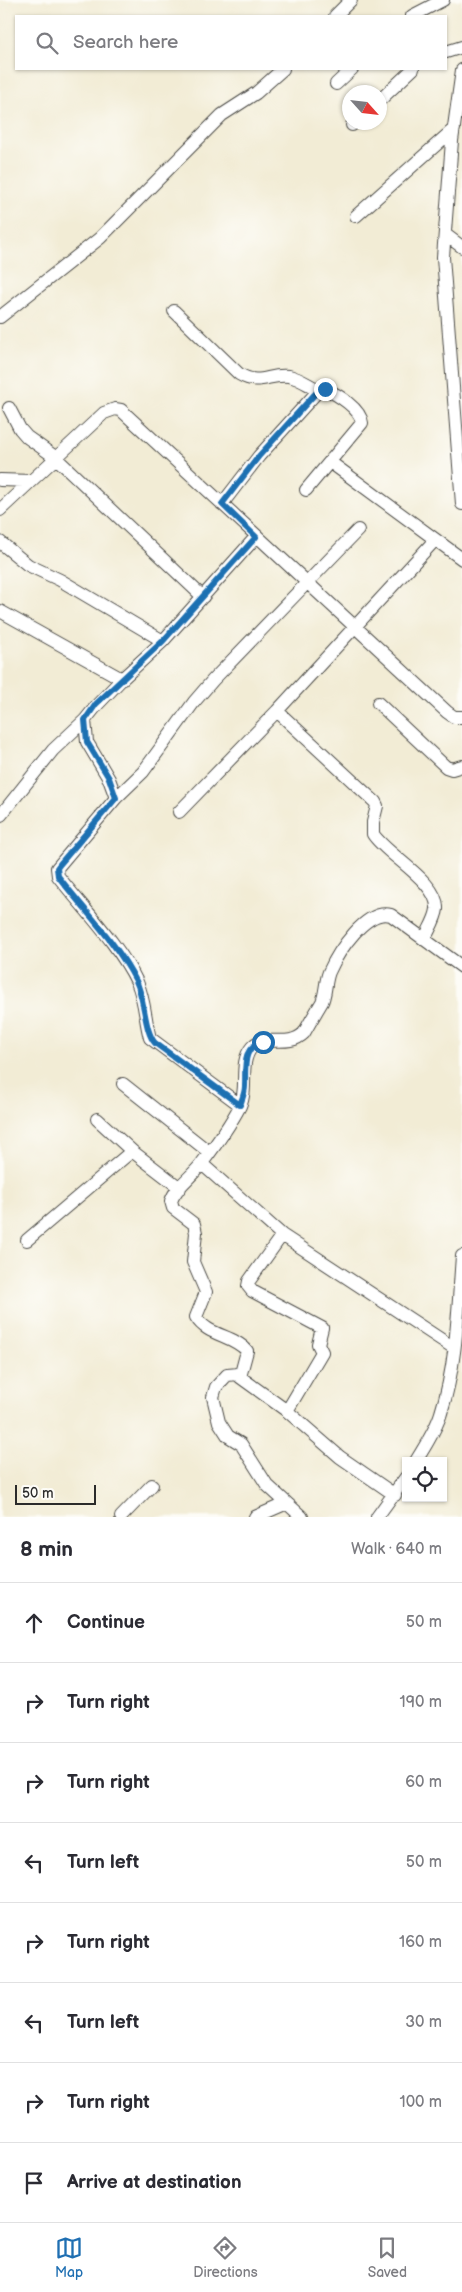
<!DOCTYPE html>
<meta charset="utf-8">
<style>
:root{--surface:#fff;--page:#f7f7f7;--text:#2b2b33;--muted:#7c7c81;--line:#e1e1e2;--accent:#1f6fb2}
body{margin:0;font-family:"Balsamiq Sans",sans-serif;background:var(--page);color:var(--text)}
.controls{position:absolute;right:15px;bottom:15px;display:grid;overflow:hidden;border-radius:0px;box-shadow:0 1px 4px #0004}
.controls button{width:45px;height:45px;display:grid;place-items:center;padding:0;border:0;border-bottom:1px solid var(--line);background:var(--surface);color:var(--text);font:25px sans-serif}
.compass{position:absolute;left:342px;top:85px;width:45px;height:45px;border-radius:50%;background:var(--surface);box-shadow:0 1px 4px #0004;rotate:117deg}
.scale{position:absolute;left:15px;bottom:12px;width:81px;box-sizing:border-box;padding-left:5px;border:2px solid #2b2b2b;border-top:0;font-size:14px;line-height:18px;white-space:nowrap;color:#2b2b2b;-webkit-text-stroke:4px #fdfcf7;paint-order:stroke}
.stop{position:absolute;width:15px;height:15px;margin:-11px;border:4px solid #1f6fb2;border-radius:50%;background:#fff}
.stop.end{background:#1f6fb2;border-color:#fff;box-shadow:0 1px 5px #0008}
.list{margin:0;padding:0;list-style:none}
h2{display:flex;justify-content:space-between;align-items:center;height:65px;margin:0;padding:0 20px;font-size:21px}
h2 small{font-size:16px;font-weight:400;color:var(--muted)}
.list li{display:grid;grid-template-columns:32px 1fr auto;gap:15px;align-items:center;box-sizing:border-box;height:80px;padding:0 20px;border-top:1px solid var(--line)}
.list b{display:block;font-size:19px;white-space:nowrap}
.list em{font-size:16px;font-style:normal;color:var(--muted)}
.icon{flex:none;width:28px;height:28px;fill:none;stroke:currentColor;stroke-width:2;stroke-linecap:round;stroke-linejoin:round}
.map{position:relative;flex:none;width:462px;height:1517px;overflow:hidden}
.search{position:absolute;background:var(--surface);box-shadow:0 1px 4px #0004;left:15px;right:15px;top:15px;height:55px;display:flex;align-items:center;gap:12px;box-sizing:border-box;padding:0 18px;border-radius:0px;color:var(--muted);font-size:19px}
.sheet{height:705px;background:var(--surface)}
nav{display:flex;justify-content:space-around;align-items:center;box-sizing:border-box;height:70px;border-top:1px solid var(--line);background:var(--surface);font-size:14px;color:var(--muted)}
nav a{display:grid;justify-items:center;gap:2px}
nav .on{color:var(--accent)}
.map>svg:first-child{display:block}
.lines{fill:none;stroke-linecap:round;stroke-linejoin:round}
.minor-casing{stroke:#494844;stroke-width:14}
.minor{stroke:#fff;stroke-width:12}
.route{stroke:#1f6fb2;stroke-width:6}
</style>
<div class="map">
<svg width="462" height="1517" viewBox="0 0 462 1517">
<rect width="100%" height="100%" fill="#fdfcf7"/>
<filter id="ink" filterUnits="userSpaceOnUse"><feTurbulence type="fractalNoise" baseFrequency=".02" numOctaves="2"/><feDisplacementMap in="SourceGraphic" scale="10" xChannelSelector="R" yChannelSelector="G"/><feConvolveMatrix kernelMatrix="1 2 1 2 8 2 1 2 1" color-interpolation-filters="sRGB"/></filter>
<filter id="wash" filterUnits="userSpaceOnUse"><feTurbulence type="fractalNoise" baseFrequency=".0096" numOctaves="4" result="noise"/><feDisplacementMap in="SourceGraphic" scale="20" xChannelSelector="R" yChannelSelector="G"/><feGaussianBlur stdDeviation="1.12" result="paint"/><feColorMatrix in="noise" values="0 0 0 0 0 0 0 0 0 0 0 0 0 0 0 0 0 1.4 0 .05"/><feComposite in="paint" operator="in"/></filter>
<g filter="url(#wash)">
<rect width="100%" height="100%" fill="#f2ecd5"/>
</g>
<g filter="url(#ink)">
<g class="lines">
<!-- minor casing -->
<g class="minor-casing">
<path id="minor" d="M 335,16 L 351,0
M 412,16 L 443,0
M 446,52 L 462,47
M 462,70 L 452,141 L 443,257 L 462,504
M 336,84 L 352,69
M 380,100 L 413,69
M 352,125 L 355,122
M 356,216 L 454,129
M 446,235 L 462,247
M 174,311 L 239,374 C 261,387 268,373 289,376 C 299,378 310,386 319,390
M 0,317 L 100,238 L 222,115 L 256,93 L 283,69
M 9,408 L 20,429 L 27,437 L 55,457 L 203,597
M 330,462 L 462,559
M 0,480 L 31,481
M 222,504 L 259,456 L 319,390 L 325,389 C 337,394 361,409 362,423 L 306,490
M 0,510 L 104,413 L 115,409 L 121,410 L 447,712 L 454,717 L 462,717
M 0,542 L 28,565 L 60,580 L 163,641
M 0,611 L 122,679
M 378,703 L 446,767 L 452,769 L 462,766
M 277,711 L 375,802 L 377,806 L 373,822 L 373,834 C 386,855 439,882 437,909 C 436,919 429,929 425,938
M 85,720 L 87,742 L 109,779 L 116,798
M 179,812 L 277,711 L 435,540
M 1,815 L 53,750 L 85,720 L 97,705 L 122,679 L 163,641 L 256,537
M 123,1084 L 209,1152
M 240,1105 L 150,1038 C 145,1020 145,1000 137,982 C 120,946 83,908 58,876 L 57,868 L 116,798 L 143,772 L 194,702 L 213,680 L 358,530
M 97,1119 L 132,1151
M 202,1164 L 282,1235 L 454,1348
M 282,1235 L 249,1281 L 248,1286 L 252,1291 L 322,1328 L 318,1344 L 322,1352 L 287,1411
M 27,1240 L 132,1151 L 180,1188
M 239,1374 L 227,1375 L 216,1387 L 213,1397 L 219,1422 L 228,1436 L 241,1444 L 267,1485 L 302,1517
M 416,1461 C 425,1446 436,1430 441,1413 C 457,1363 458,1308 462,1256
M 395,1495 L 340,1457 L 287,1411 L 240,1377 L 247,1351 C 234,1335 207,1336 196,1317 L 206,1292 L 193,1262 L 196,1233 L 194,1224 L 173,1208 L 171,1201 C 176,1186 193,1176 202,1163 C 215,1146 230,1125 240,1106 C 249,1088 238,1063 252,1047 C 264,1033 288,1049 304,1033 C 310,1022 316,1012 322,1002 C 326,993 325,982 329,972 C 338,952 366,908 391,915 L 462,967
M 121,1517 L 152,1485
M 255,1517 L 287,1503
M 377,1517 L 406,1477"/>
</g>
<!-- minor -->
<use href="#minor" class="minor"/>
</g>
</g>
<g class="lines" filter="url(#ink)">
<!-- route -->
<path class="route" d="M 263,1042 C 241,1046 246,1069 245,1086 C 245,1093 242,1099 240,1105 L 155,1043 C 144,1031 145,998 136,981 C 117,943 84,910 58,876 L 57,868 L 60,864 L 116,798 L 109,778 L 87,742 L 85,720 L 96,704 L 163,641 L 256,537 L 222,504 L 259,456 L 314,395 L 319,390 L 325,389"/>
</g>
</svg>
<div class="controls">
<button><svg class="icon" aria-label="locate" viewBox="0 0 24 24"><circle cx="12" cy="12" r="6"/><path d="M12 2v4M12 18v4M2 12h4M18 12h4"/></svg></button>
</div>
<svg class="compass" viewBox="-18 -18 36 36"><path d="M0-13l5 13h-10z" fill="#e53935"/><path d="M0 13l5-13h-10z" fill="#7c7c81"/></svg>
<div class="scale">50 m</div>
<div class="stop" style="left:263px;top:1042px"></div>
<div class="stop end" style="left:325px;top:389px"></div>
<div class="search"><svg class="icon" aria-label="search" viewBox="0 0 24 24"><circle cx="10" cy="10" r="6"/><path d="M15 15l6 6"/></svg>Search here</div>
</div>
<section class="sheet">
<h2>8 min<small>Walk · 640 m</small></h2>
<ul class="list">
<li><svg class="icon" aria-label="ahead" viewBox="0 0 24 24"><path d="M12 20V5M6 11l6-6 6 6"/></svg><div><b>Continue</b></div><em>50 m</em></li>
<li><svg class="icon" aria-label="right" viewBox="0 0 24 24"><path d="M7 20v-9h11M14 6l5 5-5 5"/></svg><div><b>Turn right</b></div><em>190 m</em></li>
<li><svg class="icon" aria-label="right" viewBox="0 0 24 24"><path d="M7 20v-9h11M14 6l5 5-5 5"/></svg><div><b>Turn right</b></div><em>60 m</em></li>
<li><svg class="icon" aria-label="left" viewBox="0 0 24 24"><path d="M17 20v-9H6M10 6l-5 5 5 5"/></svg><div><b>Turn left</b></div><em>50 m</em></li>
<li><svg class="icon" aria-label="right" viewBox="0 0 24 24"><path d="M7 20v-9h11M14 6l5 5-5 5"/></svg><div><b>Turn right</b></div><em>160 m</em></li>
<li><svg class="icon" aria-label="left" viewBox="0 0 24 24"><path d="M17 20v-9H6M10 6l-5 5 5 5"/></svg><div><b>Turn left</b></div><em>30 m</em></li>
<li><svg class="icon" aria-label="right" viewBox="0 0 24 24"><path d="M7 20v-9h11M14 6l5 5-5 5"/></svg><div><b>Turn right</b></div><em>100 m</em></li>
<li><svg class="icon" aria-label="arrive" viewBox="0 0 24 24"><path d="M6 21V4h12l-3 4 3 4H6"/></svg><div><b>Arrive at destination</b></div></li>
</ul>
</section>
<nav>
<a class="on"><svg class="icon" aria-label="map" viewBox="0 0 24 24"><path d="M3 6l6-2 6 2 6-2v14l-6 2-6-2-6 2zM9 4v14M15 6v14"/></svg>Map</a>
<a><svg class="icon" aria-label="directions" viewBox="0 0 24 24"><path d="M12 3l9 9-9 9-9-9zM9 14v-3h6M13 9l2 2-2 2"/></svg>Directions</a>
<a><svg class="icon" aria-label="saved" viewBox="0 0 24 24"><path d="M7 4h10v16l-5-4-5 4z"/></svg>Saved</a>
</nav>
